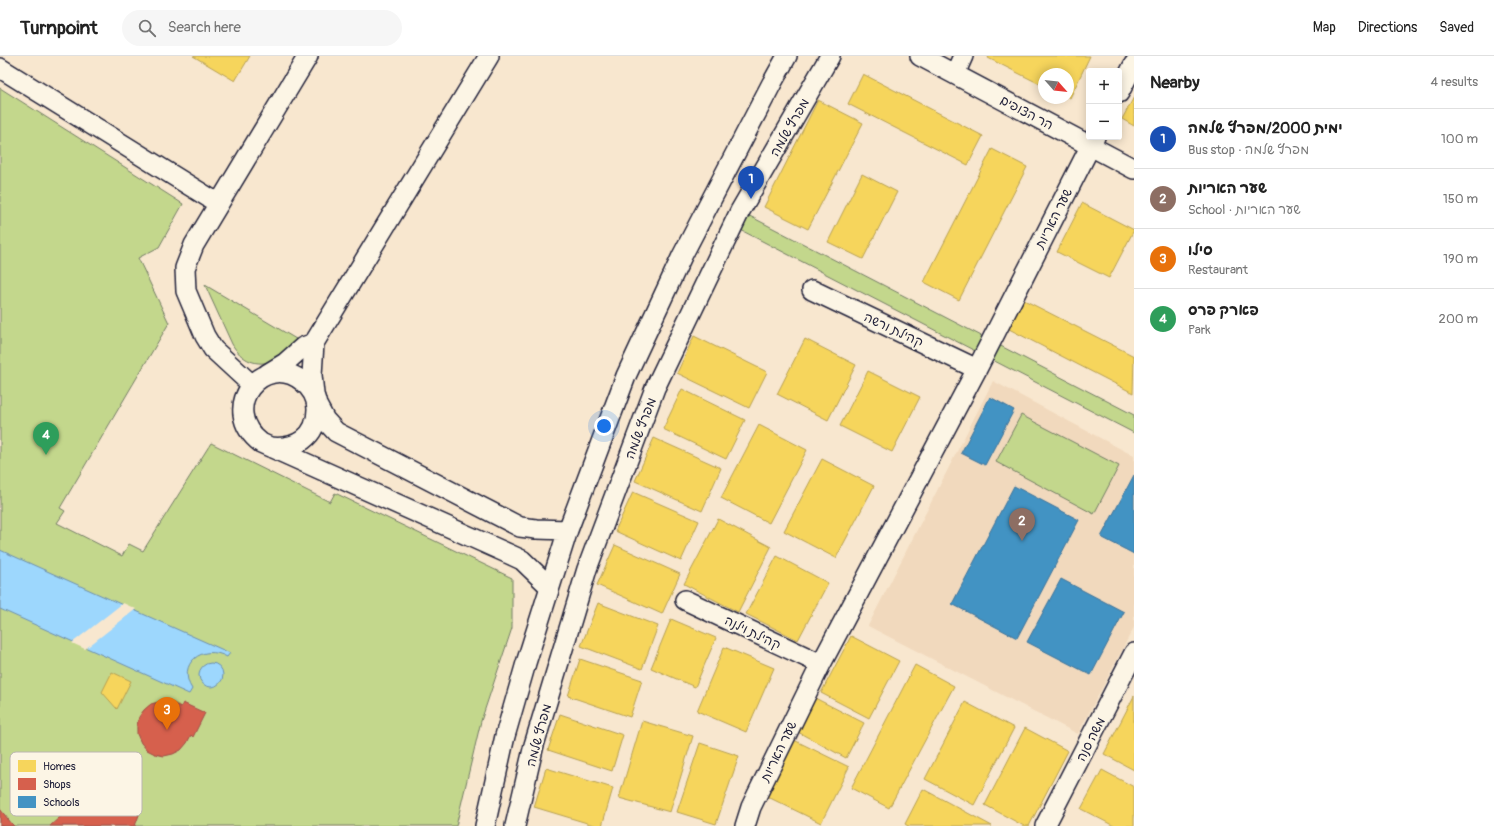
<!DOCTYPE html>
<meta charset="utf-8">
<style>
:root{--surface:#fff;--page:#f6f6f6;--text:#222;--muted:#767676;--line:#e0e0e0;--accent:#0f766e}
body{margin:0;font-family:Pangolin,"Playpen Sans Hebrew",sans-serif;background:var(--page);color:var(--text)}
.controls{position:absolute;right:12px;top:12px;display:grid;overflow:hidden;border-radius:4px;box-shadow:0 2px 10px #0003}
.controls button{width:36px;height:36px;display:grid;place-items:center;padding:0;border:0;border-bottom:1px solid var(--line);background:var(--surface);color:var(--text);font:20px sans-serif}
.compass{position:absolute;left:1038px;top:12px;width:36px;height:36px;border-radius:50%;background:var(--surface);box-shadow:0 2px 10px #0003;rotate:117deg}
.you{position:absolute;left:604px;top:370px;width:14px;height:14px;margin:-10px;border:3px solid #fff;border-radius:50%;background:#1a73e8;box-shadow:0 0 0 6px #1a73e833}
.badge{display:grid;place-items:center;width:26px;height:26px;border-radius:50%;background:var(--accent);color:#fff;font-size:13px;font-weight:700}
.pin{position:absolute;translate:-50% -33px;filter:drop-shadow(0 1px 2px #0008)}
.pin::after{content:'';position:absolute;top:21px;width:14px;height:12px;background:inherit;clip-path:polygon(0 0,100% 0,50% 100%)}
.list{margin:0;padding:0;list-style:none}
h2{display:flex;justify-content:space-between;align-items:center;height:52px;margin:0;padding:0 16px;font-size:17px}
h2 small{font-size:13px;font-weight:400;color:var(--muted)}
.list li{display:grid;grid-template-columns:26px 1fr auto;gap:12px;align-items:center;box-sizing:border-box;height:60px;padding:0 16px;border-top:1px solid var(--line)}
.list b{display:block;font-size:15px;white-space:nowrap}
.list p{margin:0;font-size:13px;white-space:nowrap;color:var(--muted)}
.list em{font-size:13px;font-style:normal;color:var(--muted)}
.icon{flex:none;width:22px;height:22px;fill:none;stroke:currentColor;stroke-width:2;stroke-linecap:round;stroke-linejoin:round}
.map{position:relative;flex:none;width:1134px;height:770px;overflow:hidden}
header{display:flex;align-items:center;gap:24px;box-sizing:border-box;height:56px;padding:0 20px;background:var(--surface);border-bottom:1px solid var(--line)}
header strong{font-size:19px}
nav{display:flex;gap:22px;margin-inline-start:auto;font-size:14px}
.search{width:280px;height:36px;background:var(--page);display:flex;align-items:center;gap:10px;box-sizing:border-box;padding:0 14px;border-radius:22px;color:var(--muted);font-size:15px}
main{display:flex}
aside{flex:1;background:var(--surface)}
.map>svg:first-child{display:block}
.built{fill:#f1d9bd}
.green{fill:#c3d78c;stroke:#727c64}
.water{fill:#9dd7fd;stroke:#6c8faf}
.pier{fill:#f8e7cf}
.homes{fill:#f6d55c;stroke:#b69f52}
.shops{fill:#d6604d;stroke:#a04d48}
.schools{fill:#4393c3;stroke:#39719a}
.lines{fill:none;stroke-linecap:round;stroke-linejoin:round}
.minor-casing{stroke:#22223b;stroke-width:22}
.minor{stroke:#fcf5e5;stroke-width:19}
.labels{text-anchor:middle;stroke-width:4;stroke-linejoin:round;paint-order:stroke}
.street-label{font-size:13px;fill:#22223b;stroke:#fcf5e5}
.key{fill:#fcf5e5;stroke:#bbb6b2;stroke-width:1}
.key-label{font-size:11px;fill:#22223b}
</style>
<header>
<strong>Turnpoint</strong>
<div class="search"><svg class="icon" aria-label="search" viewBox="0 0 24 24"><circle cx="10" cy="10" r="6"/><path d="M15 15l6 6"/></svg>Search here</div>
<nav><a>Map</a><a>Directions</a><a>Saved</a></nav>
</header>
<main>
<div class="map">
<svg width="1134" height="770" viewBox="0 0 1134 770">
<rect width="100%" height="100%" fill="#f8e7cf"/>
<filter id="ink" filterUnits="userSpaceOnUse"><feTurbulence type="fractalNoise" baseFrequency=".025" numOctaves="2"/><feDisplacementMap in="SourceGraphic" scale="8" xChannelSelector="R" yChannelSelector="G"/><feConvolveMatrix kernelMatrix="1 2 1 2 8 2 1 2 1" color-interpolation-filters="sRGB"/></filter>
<g filter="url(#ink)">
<!-- built -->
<path class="built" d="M 993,325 L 1134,400 L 1134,571 L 1078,678 L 868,570 Z"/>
<!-- green -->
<path class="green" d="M 0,32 L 183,148 L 159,191 L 138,202 L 169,267 L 60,452 L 65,455 L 57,467 L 122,500 L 129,488 L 143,495 L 211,387 L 330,446 L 335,437 L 512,522 L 512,572 L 481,665 L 456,770 L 0,770 Z
M 740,155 L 1134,359 L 1134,377 L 733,170 Z
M 205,229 L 296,283 C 291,290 284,300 275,304 C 257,312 241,304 232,288 Z
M 1021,359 L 1119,410 L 1094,458 L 996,406 Z"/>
<!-- water -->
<path class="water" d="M 0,494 L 230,597 L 227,601 C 203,587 176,608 192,633 L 189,638 L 0,553 Z
M199 619a12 12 0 1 1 24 0a12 12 0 1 1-24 0Z"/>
<!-- pier -->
<path class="pier" d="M 123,547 L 136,553 L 85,593 L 72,587 Z"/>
<!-- homes -->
<path class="homes" d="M 193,0 L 250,0 L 235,25 Z
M 989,0 L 1090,0 L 1070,42 L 1068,41 L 1068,18 L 1044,18 L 1044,30 L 988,2 Z
M 863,18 L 983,80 L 968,109 L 848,48 Z
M 1134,41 L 1134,70 L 1122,63 Z
M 818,44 L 863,67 L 808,173 L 764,151 Z
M 992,93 L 1027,111 L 959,244 L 924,226 Z
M 862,118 L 897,136 L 863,203 L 828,186 Z
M 1082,147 L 1134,174 L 1109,222 L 1057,196 Z
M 1022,243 L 1134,300 L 1133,337 L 1007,272 Z
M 694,280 L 767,316 L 749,352 L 677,317 Z
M 805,283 L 856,309 L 828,364 L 777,338 Z
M 868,315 L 920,341 L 892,396 L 840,370 Z
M 682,333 L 745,364 L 726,403 L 663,373 Z
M 759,369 L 807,394 L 769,467 L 721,442 Z
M 654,382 L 721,412 L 702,455 L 635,425 Z
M 822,403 L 874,430 L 836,502 L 784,475 Z
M 633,436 L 699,465 L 681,505 L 615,475 Z
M 718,463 L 771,491 L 738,556 L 684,528 Z
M 615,489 L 680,518 L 662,558 L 597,529 Z
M 777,500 L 828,527 L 798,584 L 746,558 Z
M 598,547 L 658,570 L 642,613 L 581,590 Z
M 671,563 L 716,582 L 695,631 L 651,612 Z
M 851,580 L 899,605 L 869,662 L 821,637 Z
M 724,591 L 774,612 L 746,676 L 697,655 Z
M 580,603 L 642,624 L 630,661 L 568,640 Z
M 915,609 L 954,630 L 889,752 L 851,732 Z
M 112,616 L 131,625 L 117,653 L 102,636 Z
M 1134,640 L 1134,714 L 1104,698 Z
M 813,641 L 864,667 L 846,702 L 796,675 Z
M137 672a27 27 0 1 1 54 0a27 27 0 1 1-54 0Z
M 965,646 L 1014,672 L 974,749 L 925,723 Z
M 560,658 L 623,679 L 612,715 L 548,694 Z
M 642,665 L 693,680 L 670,756 L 619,742 Z
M 1025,672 L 1068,695 L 1029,770 L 1024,770 L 985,749 Z
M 794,684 L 849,711 L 821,767 L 766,740 Z
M 700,687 L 739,700 L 716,768 L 677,756 Z
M 546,712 L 613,732 L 602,770 L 597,770 L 534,751 Z
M 1102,714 L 1134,731 L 1134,770 L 1114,770 L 1081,753 Z
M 923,733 L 992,770 L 908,770 L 905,768 Z"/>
<!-- shops -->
<path class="shops" d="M 160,646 L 168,646 L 181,651 L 183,647 L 205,657 L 193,681 L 191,679 L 187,687 L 181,694 L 173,698 L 164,700 L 155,698 L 147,694 L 141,687 L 137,678 L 137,669 L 139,661 L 144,654 L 151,648 Z
M 110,727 L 119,729 L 128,733 L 134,740 L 138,749 L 139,759 L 135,770 L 50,770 L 91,733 L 100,728 Z
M 0,753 L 12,768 L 14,770 L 0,770 Z"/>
<!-- schools -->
<path class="schools" d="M 990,341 L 1014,354 L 985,409 L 961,397 Z
M 1134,419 L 1134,498 L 1101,481 Z
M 1014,430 L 1079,464 L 1017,582 L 952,548 Z
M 1061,523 L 1124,556 L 1091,619 L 1027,586 Z"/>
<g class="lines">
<!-- minor casing -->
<g class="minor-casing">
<path id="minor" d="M 920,0 L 1134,113
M 0,12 L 219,148
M 955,18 L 963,0
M 1119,37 L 1134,8
M 812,234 L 977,313
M 267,318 L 285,307 L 303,291 L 314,287
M 252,329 L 213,293 L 205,280 L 186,235 L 185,212 L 194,189 L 308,0
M 314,338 L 312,319 L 314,287 L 489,0
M 317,349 L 325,364 L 336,376 L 520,471 L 536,473 L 568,474
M 270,391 C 295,394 317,382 317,353 C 317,342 311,332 302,325 C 264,295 216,352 261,387 L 509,498 L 522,504 L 550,531
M 685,544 L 821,608
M 485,770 L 505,680 L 526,607 L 568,474 L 626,320 L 682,200 L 772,27 L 787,0
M 515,770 L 534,689 L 587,513 L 655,332 L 740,155 L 830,0
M 745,770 L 751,751 L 821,608 L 977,313 L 1095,81
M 1045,770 L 1134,597"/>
</g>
<!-- minor -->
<use href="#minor" class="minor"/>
</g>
</g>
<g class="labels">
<!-- street labels -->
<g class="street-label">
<text transform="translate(1027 56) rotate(28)" y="5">הר הצופים</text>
<text transform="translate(789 71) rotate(-60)" y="5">מפרץ שלמה</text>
<text transform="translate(1053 162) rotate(-63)" y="5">שער האריות</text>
<text transform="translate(894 273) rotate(25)" y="5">קהילת ורשה</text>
<text transform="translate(640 372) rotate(-69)" y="5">מפרץ שלמה</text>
<text transform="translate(753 576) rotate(26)" y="5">קהילת וילנה</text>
<text transform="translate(538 679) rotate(-75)" y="5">מפרץ שלמה</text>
<text transform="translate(1090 683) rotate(-63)" y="5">משה סנה</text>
<text transform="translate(778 695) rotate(-64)" y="5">שער האריות</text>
</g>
</g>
<!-- legend -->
<rect x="10" y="696" width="132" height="64" rx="6" class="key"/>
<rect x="18" y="704" width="18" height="12" fill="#f6d55c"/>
<rect x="18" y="722" width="18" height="12" fill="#d6604d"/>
<rect x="18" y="740" width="18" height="12" fill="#4393c3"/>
<g class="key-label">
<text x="43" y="714">Homes</text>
<text x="43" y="732">Shops</text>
<text x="43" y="750">Schools</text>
</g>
</svg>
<div class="controls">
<button>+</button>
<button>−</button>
</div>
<svg class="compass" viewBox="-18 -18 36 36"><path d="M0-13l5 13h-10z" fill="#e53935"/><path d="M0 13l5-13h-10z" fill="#767676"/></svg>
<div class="you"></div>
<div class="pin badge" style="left:751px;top:143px;background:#1a4fb4">1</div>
<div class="pin badge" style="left:1022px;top:485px;background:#8d6e63">2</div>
<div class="pin badge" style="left:167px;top:674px;background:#e8710a">3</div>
<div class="pin badge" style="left:46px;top:399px;background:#2e9e5b">4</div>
</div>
<aside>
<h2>Nearby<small>4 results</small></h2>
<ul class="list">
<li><span class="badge" style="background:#1a4fb4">1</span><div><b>ימית 2000/מפרץ שלמה</b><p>Bus stop · מפרץ שלמה</p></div><em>100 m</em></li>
<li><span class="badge" style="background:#8d6e63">2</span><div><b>שער האריות</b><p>School · שער האריות</p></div><em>150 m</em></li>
<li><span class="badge" style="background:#e8710a">3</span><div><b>סילו</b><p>Restaurant</p></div><em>190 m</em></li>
<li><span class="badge" style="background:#2e9e5b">4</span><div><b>פארק פרס</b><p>Park</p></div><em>200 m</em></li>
</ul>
</aside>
</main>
